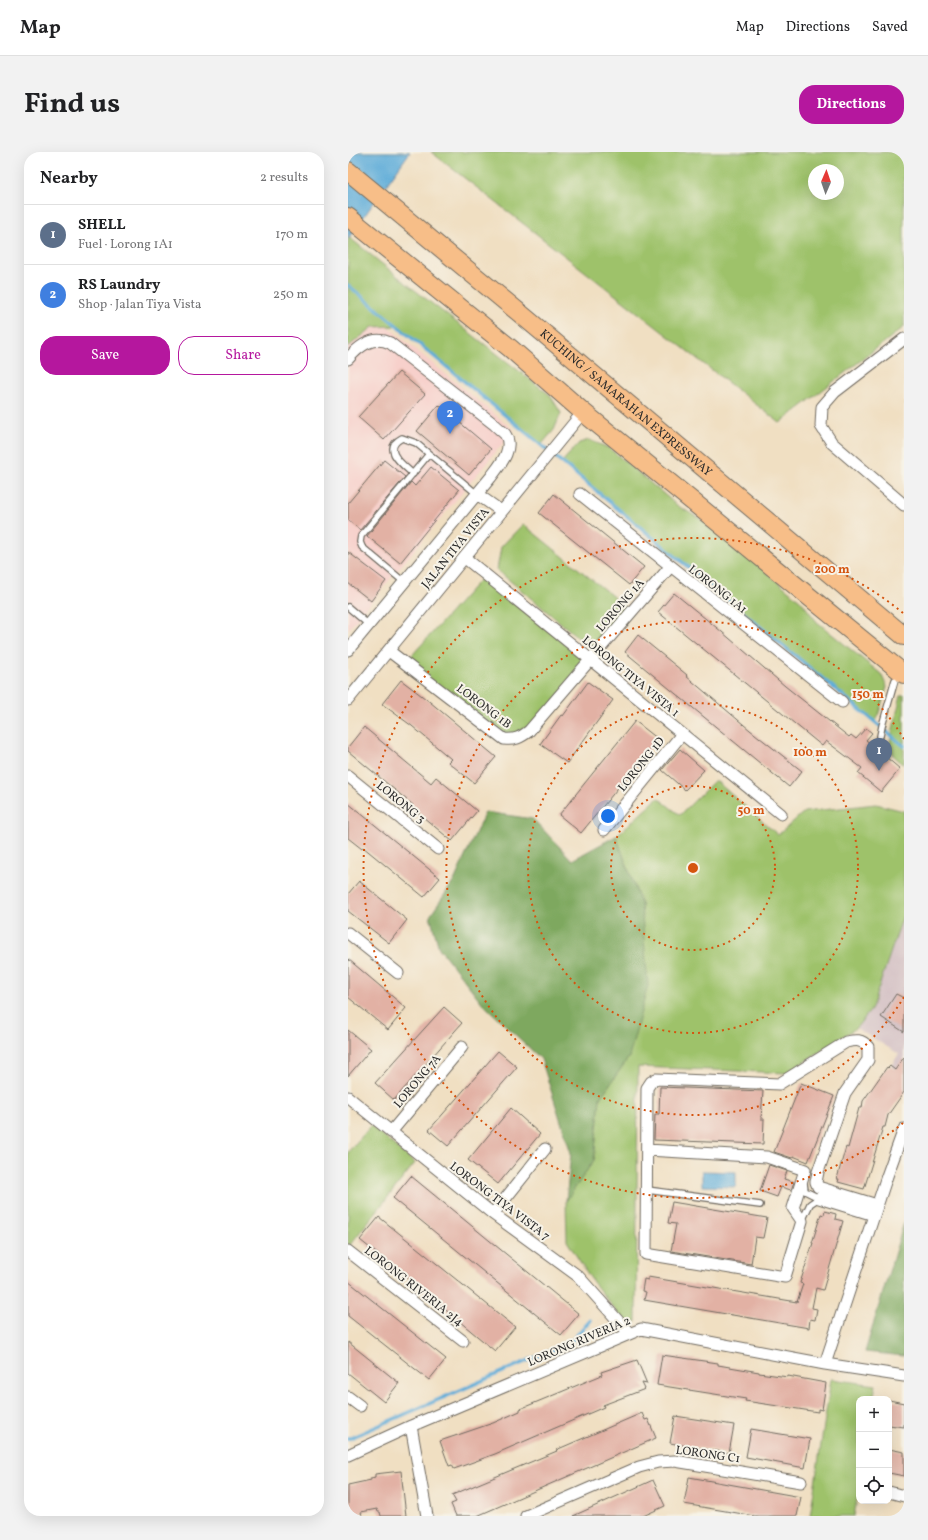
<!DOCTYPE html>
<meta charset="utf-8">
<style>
:root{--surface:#fff;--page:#f2f2f2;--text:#202124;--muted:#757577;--line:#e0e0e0;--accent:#b5179e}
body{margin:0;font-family:Vollkorn,serif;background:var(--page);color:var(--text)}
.controls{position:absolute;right:12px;bottom:12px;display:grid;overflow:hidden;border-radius:8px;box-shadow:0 4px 16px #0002}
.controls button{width:36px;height:36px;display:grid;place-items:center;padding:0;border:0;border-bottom:1px solid var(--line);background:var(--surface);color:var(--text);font:20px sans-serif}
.compass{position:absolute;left:460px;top:12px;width:36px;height:36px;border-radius:50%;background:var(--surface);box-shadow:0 4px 16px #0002;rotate:2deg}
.you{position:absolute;left:260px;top:664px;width:14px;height:14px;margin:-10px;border:3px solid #fff;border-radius:50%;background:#1a73e8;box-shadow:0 0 0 6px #1a73e833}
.badge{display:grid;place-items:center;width:26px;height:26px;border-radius:50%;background:var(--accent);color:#fff;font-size:13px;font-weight:700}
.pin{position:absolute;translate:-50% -33px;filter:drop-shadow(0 1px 2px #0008)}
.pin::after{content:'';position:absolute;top:21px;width:14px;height:12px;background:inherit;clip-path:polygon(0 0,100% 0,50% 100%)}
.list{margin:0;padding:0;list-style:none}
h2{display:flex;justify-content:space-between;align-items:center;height:52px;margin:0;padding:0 16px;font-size:17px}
h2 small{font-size:13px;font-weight:400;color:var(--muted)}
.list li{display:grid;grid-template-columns:26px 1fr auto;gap:12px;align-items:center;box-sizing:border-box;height:60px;padding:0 16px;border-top:1px solid var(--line)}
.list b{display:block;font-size:15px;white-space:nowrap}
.list p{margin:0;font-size:13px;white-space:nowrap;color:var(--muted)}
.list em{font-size:13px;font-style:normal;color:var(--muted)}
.actions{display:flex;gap:8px;padding:12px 16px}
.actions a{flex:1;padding:9px 0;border:1px solid var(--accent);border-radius:16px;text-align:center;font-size:14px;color:var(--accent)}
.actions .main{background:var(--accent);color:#fff}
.icon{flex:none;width:22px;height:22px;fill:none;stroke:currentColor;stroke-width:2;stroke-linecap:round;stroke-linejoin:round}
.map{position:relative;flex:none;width:556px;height:1364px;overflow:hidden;border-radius:16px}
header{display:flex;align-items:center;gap:24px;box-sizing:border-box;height:56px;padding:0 20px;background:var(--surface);border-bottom:1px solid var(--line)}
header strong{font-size:19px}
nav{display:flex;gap:22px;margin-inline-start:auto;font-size:14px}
.intro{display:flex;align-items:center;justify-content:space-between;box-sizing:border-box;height:96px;padding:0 24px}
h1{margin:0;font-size:28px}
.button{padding:10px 18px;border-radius:16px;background:var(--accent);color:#fff;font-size:14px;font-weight:700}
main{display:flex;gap:24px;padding:0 24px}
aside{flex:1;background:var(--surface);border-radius:16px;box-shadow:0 4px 16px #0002}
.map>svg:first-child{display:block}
.built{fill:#f7d0cb}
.industrial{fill:#d2bec2}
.green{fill:#9ec26b;stroke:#64764b;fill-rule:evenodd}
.forest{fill:#7ea85f;stroke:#546a45}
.water{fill:#60add9;stroke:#466c82}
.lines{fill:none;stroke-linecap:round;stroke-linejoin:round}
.stream{stroke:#60add9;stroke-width:3.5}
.building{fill:#e2b1a4}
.service-casing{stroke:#706a60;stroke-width:8}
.minor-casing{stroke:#706a60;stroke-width:13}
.trunk-casing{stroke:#706a60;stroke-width:20}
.service{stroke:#fff;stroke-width:5.5}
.minor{stroke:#fff;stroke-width:11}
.trunk{stroke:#f7be88;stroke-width:18}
.ring{fill:none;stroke:#d5540f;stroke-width:2;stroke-dasharray:2 4}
.labels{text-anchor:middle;stroke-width:4;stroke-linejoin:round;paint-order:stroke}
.street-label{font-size:12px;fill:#2b2b2b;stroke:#f7f3e8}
.centre{fill:#d5540f;stroke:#f7f3e8;stroke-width:2}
.ring-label{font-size:12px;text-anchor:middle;font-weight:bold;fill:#d5540f;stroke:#f7f3e8;stroke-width:4;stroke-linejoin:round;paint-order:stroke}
</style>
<header>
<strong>Map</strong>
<nav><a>Map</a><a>Directions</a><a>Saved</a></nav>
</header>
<div class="intro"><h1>Find us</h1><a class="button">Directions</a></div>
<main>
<aside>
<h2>Nearby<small>2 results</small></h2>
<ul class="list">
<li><span class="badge" style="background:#5c6f8a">1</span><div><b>SHELL</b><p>Fuel · Lorong 1A1</p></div><em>170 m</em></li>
<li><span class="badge" style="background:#3f7fe0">2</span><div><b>RS Laundry</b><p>Shop · Jalan Tiya Vista</p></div><em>250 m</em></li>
</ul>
<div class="actions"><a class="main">Save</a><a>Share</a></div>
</aside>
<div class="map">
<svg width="556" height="1364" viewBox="0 0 556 1364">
<rect width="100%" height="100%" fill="#f7f3e8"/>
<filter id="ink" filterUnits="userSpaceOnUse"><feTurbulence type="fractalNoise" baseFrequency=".025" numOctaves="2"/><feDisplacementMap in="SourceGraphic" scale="8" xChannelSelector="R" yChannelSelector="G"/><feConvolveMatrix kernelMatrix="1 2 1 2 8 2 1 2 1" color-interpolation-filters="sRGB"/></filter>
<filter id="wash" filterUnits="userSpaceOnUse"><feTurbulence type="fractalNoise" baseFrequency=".012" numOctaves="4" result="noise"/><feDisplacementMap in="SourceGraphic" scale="16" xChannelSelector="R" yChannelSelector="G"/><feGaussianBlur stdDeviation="0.9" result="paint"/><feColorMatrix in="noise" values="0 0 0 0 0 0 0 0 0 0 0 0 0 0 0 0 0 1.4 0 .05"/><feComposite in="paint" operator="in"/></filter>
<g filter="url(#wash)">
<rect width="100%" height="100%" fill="#f0dfc2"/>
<!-- built -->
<path class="built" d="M 39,174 L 166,278 L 0,478 L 0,195 L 25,175 Z"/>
<!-- industrial -->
<path class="industrial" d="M 556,761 L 556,923 L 543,914 L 551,902 L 508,876 L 523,858 Z"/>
<!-- green -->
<path class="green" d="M 83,0 L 556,0 L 556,175 L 432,271 ZM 466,18 L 490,18 L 490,42 L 466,42 Z
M 2,86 L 59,132 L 202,243 L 213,261 L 206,278 L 193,293 L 49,174 L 25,175 L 0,195 L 0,88 Z
M 241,288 L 261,296 L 330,354 L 364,374 L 453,449 L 469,470 L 533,522 L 539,535 L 528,570 L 214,310 L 231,291 Z
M 175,372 L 284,460 L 254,494 L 238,492 L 149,418 L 153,395 Z
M 137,422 L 243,508 L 181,579 L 164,588 L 57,511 Z
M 553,543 L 556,543 L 556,613 L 545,603 L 541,594 Z
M 367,628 L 430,683 L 456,660 L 528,652 L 556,659 L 556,761 L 523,858 L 508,876 L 439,921 L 290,915 L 288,1170 L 277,1170 L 245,1130 L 219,1089 L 218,1049 L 246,1008 L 252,946 L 281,905 L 293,752 L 268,684 L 310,646 L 332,663 Z
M 23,974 L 67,1011 L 1,1094 L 0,1093 L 0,1000 Z
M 483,1227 L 528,1233 L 525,1247 L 511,1247 L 511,1336 L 506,1364 L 462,1364 Z"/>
<!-- forest -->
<path class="forest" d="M 137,660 L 185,667 L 224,708 L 268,684 L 293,752 L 300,833 L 281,905 L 252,946 L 246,1008 L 218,1049 L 223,1001 L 193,907 L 135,852 L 91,796 L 82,764 L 106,729 Z
M 556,1070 L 556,1204 L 517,1200 Z"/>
<!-- water -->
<path class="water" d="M 0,0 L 62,0 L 0,87 Z
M 354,1019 L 388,1020 L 388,1035 L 354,1034 Z"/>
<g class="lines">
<!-- stream -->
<path class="stream" d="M 0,133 L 556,594
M 0,1287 L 223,1190 L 242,1168"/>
</g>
<g id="blocks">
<!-- building -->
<path class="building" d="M 51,220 L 77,242 L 36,288 L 10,265 Z
M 91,253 L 143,297 L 121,323 L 69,279 Z
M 36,308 L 57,325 L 12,378 L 0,368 L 0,351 Z
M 83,315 L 111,338 L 52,411 L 19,384 L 63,330 L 67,334 Z
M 206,342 L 296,415 L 281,433 L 191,361 Z
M 0,400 L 38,429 L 23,449 L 0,431 Z
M 326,441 L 374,480 L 437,534 L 501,585 L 503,583 L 508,587 L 518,576 L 524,581 L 518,588 L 552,617 L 533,640 L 510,621 L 514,616 L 478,589 L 474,594 L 310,460 Z
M 290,483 L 339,523 L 338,524 L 402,578 L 454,619 L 441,635 L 277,500 Z
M 53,528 L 82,550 L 148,605 L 126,631 L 100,610 L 103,607 L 64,574 L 34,552 Z
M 240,530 L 265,548 L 219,611 L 192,592 L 213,563 L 215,564 Z
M 287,569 L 310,587 L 233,681 L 211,663 Z
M 16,575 L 83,631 L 88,625 L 129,659 L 104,689 L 63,655 L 65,653 L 0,599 L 0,595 Z
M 332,597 L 356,618 L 337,638 L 314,618 Z
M 0,651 L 92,726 L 76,745 L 15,695 L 14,697 L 0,686 Z
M 11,729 L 59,768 L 41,791 L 0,759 L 0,742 Z
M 0,807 L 58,856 L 40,878 L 0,845 Z
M 548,842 L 556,846 L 556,880 L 533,865 Z
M 96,855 L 114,871 L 46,948 L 27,931 Z
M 0,878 L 23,897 L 0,924 Z
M 150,899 L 169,915 L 100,994 L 81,978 Z
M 556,905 L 556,940 L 540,963 L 537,975 L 535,975 L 516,1037 L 490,1030 L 491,1027 L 489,1027 L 493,1012 L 498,995 L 500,996 L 511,956 L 514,956 L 515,949 L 539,915 L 540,916 L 542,914 L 547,918 Z
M 453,931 L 486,944 L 460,1010 L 445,1004 L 444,1006 L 426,1000 Z
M 312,935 L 415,939 L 413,967 L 416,967 L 415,992 L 306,988 L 307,962 L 311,962 Z
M 163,956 L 192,982 L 150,1032 L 120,1008 Z
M 421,1013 L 439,1019 L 436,1027 L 446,1030 L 443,1038 L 433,1035 L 429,1045 L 412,1039 Z
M 63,1024 L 231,1162 L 213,1183 L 45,1046 Z
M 324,1050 L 419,1066 L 415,1086 L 407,1085 L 403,1112 L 323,1099 L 328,1072 L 320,1071 Z
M 477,1059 L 488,1062 L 487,1067 L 495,1069 L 475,1138 L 468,1136 L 464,1156 L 469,1157 L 467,1168 L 462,1167 L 461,1176 L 296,1148 L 298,1140 L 294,1139 L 296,1127 L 300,1128 L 300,1125 L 449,1150 L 455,1132 L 452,1131 L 465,1091 L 464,1091 L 473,1062 L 476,1063 Z
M 31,1065 L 167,1175 L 147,1199 L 93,1154 L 93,1153 L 12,1088 Z
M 0,1129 L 98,1207 L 81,1228 L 0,1164 Z
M 0,1190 L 51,1231 L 36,1250 L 0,1221 Z
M 314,1203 L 370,1211 L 370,1213 L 411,1220 L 411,1221 L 440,1225 L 440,1224 L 478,1231 L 474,1258 L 470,1257 L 470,1260 L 397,1249 L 398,1247 L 309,1233 Z
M 289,1208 L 299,1232 L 294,1231 L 297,1237 L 255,1253 L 256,1255 L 147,1302 L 106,1317 L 104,1313 L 101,1314 L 92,1289 L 145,1271 L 172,1259 L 172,1257 L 254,1223 L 253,1220 Z
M 541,1248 L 556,1251 L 556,1275 L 541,1273 Z
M 294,1261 L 297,1268 L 300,1267 L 308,1286 L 129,1364 L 108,1364 L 103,1352 L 108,1350 L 104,1343 L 209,1299 L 208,1298 Z
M 327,1264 L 386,1273 L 381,1301 L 322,1291 Z
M 403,1277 L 462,1287 L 457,1316 L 398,1305 Z
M 541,1297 L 556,1300 L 556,1324 L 541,1321 Z
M 53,1319 L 58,1364 L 33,1364 L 32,1360 L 30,1360 L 29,1357 L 13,1360 L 14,1364 L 0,1364 L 0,1333 L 23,1328 L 23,1326 L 27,1325 L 27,1322 Z
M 341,1325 L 453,1345 L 449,1364 L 407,1364 L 336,1352 Z
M 305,1328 L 317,1354 L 295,1364 L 225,1364 Z"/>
</g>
</g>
<g filter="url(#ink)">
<use href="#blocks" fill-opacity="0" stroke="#706a60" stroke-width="1"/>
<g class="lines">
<!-- service casing -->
<g class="service-casing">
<path id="service" d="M 65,322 C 54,312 33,297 54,286 L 68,291 L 129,342
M 56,430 L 14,395 L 12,390 L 13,384 L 81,302
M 0,455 L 21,473
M 532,584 L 534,574 L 547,528
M 456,1031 L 457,1039 L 471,1046
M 299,1038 L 412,1053
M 454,1069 L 462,1052 L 471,1046"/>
</g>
<!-- minor casing -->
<g class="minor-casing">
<path id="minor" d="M 556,187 L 487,240 L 474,255 L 473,274 L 484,291 L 556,353
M 0,207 C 11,194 25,183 42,191 L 147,273 C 150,276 154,279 157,282 C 167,297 151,314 143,325 L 0,498
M 129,342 L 153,359
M 232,342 L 494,550
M 117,406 L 433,662
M 41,499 L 156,587 C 167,588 172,586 181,579 L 322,415
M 0,548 L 235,260
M 0,624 L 90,697
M 256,678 L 334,582
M 0,781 L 50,821
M 0,945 L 145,1062 L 230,1124 L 281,1181
M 43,980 L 114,895
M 299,998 L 419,1005 L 457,1018 L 445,1056 L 454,1069 L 437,1125 L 298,1102 L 299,936 L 303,930 L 308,927 L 431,932 L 498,890 C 508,888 514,887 520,895 L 520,908 L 497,941 L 470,1020 L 468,1030 L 470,1035 L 529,1053
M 471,1046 L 526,1063
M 145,1062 L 197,997
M 0,1099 L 115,1189
M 477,1212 L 539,1024 L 556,977
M 0,1245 L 12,1254
M 63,1274 L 79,1364
M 0,1303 L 63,1274 L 293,1177 L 477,1212 L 556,1224
M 541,1340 L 556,1344
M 178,1364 L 291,1315 L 310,1310 L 327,1309 L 453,1330"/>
</g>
<!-- trunk casing -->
<g class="trunk-casing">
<g id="trunk">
<path id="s1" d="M 0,19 L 180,168 L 556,484"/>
<path d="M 0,65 L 162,196 L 235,260 L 556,522"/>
</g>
</g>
<!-- service -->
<use href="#service" class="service"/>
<!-- minor -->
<use href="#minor" class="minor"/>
<!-- trunk -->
<use href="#trunk" class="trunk"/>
</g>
</g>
<!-- distance rings -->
<g class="ring">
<circle cx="345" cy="716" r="82"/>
<circle cx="345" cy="716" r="165"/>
<path d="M556 845A247 247 0 1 1 556 587"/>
<path d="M555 971A330 330 0 1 1 555 461"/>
</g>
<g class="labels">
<!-- street labels -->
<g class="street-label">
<text dy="4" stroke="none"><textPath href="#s1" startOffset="362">KUCHING / SAMARAHAN EXPRESSWAY</textPath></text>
<text transform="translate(107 396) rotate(-51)" y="4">JALAN TIYA VISTA</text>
<text transform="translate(370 437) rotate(38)" y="4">LORONG 1A1</text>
<text transform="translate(272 453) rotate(-49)" y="4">LORONG 1A</text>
<text transform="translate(283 524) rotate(39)" y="4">LORONG TIYA VISTA 1</text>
<text transform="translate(136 554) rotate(37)" y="4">LORONG 1B</text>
<text transform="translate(293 612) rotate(-51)" y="4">LORONG 1D</text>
<text transform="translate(53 650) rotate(39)" y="4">LORONG 3</text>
<text transform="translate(69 929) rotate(-50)" y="4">LORONG 7A</text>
<text transform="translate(152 1049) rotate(37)" y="4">LORONG TIYA VISTA 7</text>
<text transform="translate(66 1134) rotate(38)" y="4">LORONG RIVERIA 2J4</text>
<text transform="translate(231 1189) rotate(-23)" y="4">LORONG RIVERIA 2</text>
<text transform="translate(360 1302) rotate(8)" y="4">LORONG C1</text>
</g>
</g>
<circle cx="345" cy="716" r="6" class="centre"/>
<g class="ring-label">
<text x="484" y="421">200 m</text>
<text x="520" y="546">150 m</text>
<text x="462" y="604">100 m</text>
<text x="403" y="662">50 m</text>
</g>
</svg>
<div class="controls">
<button>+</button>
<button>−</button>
<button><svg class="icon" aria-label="locate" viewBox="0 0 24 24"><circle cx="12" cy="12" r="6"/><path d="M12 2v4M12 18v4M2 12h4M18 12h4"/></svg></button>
</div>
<svg class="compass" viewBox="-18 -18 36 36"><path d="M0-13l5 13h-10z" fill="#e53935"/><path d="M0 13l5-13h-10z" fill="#757577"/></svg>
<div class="you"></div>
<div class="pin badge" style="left:531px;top:619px;background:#5c6f8a">1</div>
<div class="pin badge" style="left:102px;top:282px;background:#3f7fe0">2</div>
</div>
</main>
